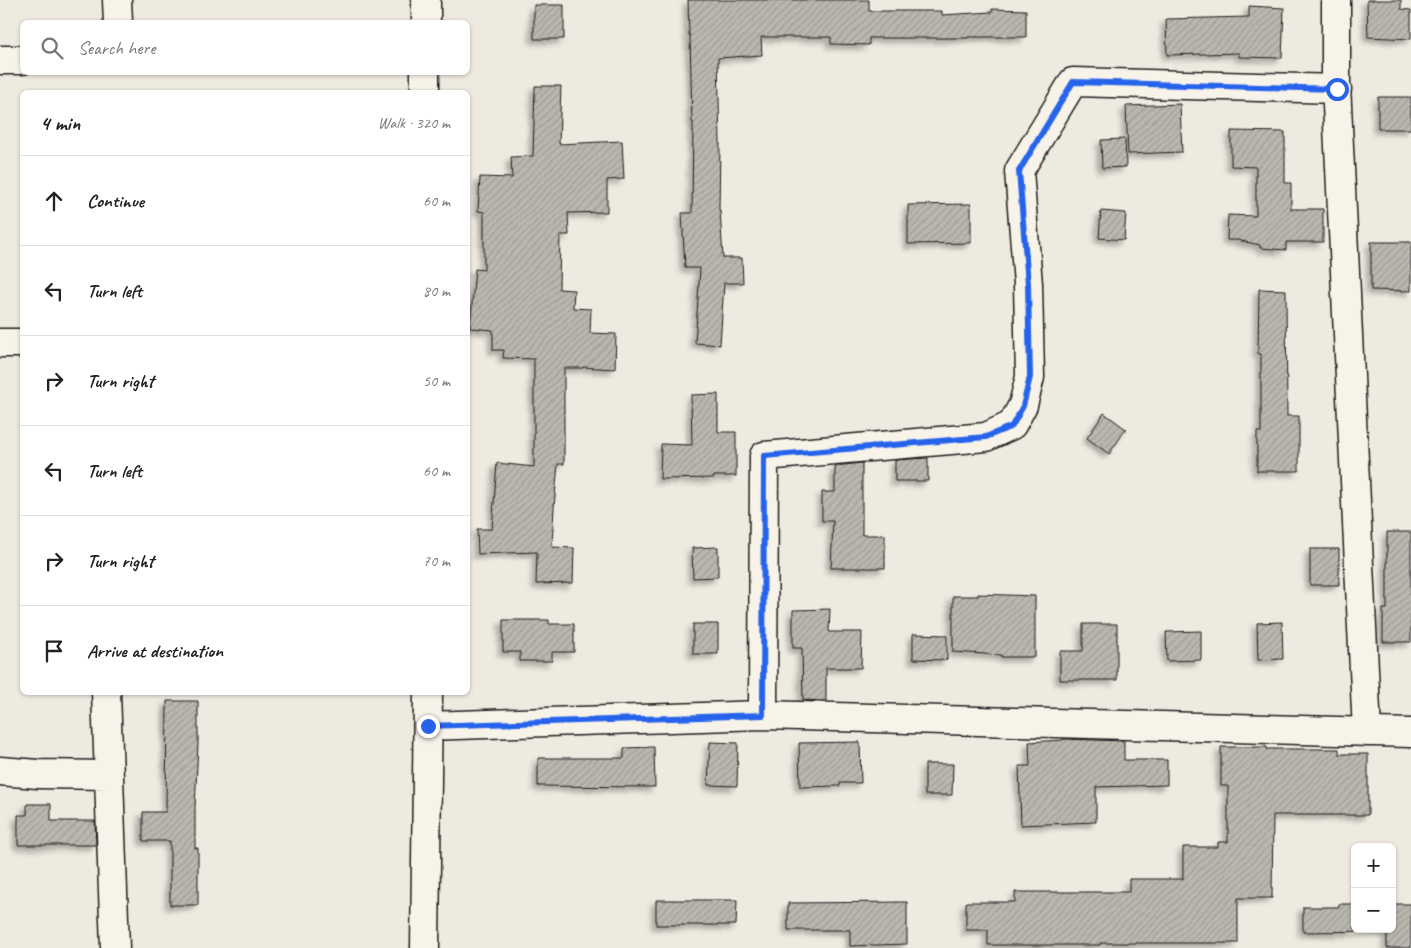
<!DOCTYPE html>
<meta charset="utf-8">
<style>
:root{--surface:#fff;--page:#f2f2f2;--text:#222;--muted:#767676;--line:#e0e0e0}
body{margin:0;font-family:Caveat,sans-serif;background:var(--page);color:var(--text)}
.controls{position:absolute;right:15px;bottom:15px;display:grid;overflow:hidden;border-radius:8px;box-shadow:0 1px 4px #0004}
.controls button{width:45px;height:45px;display:grid;place-items:center;padding:0;border:0;border-bottom:1px solid var(--line);background:var(--surface);color:var(--text);font:25px sans-serif}
.stop{position:absolute;width:15px;height:15px;margin:-11px;border:4px solid #2563eb;border-radius:50%;background:#fff}
.stop.end{background:#2563eb;border-color:#fff;box-shadow:0 1px 5px #0008}
.list{margin:0;padding:0;list-style:none}
h2{display:flex;justify-content:space-between;align-items:center;height:65px;margin:0;padding:0 20px;font-size:21px}
h2 small{font-size:16px;font-weight:400;color:var(--muted)}
.list li{display:grid;grid-template-columns:32px 1fr auto;gap:15px;align-items:center;box-sizing:border-box;height:90px;padding:0 20px;border-top:1px solid var(--line)}
.list b{display:block;font-size:19px;white-space:nowrap}
.list em{font-size:16px;font-style:normal;color:var(--muted)}
.icon{flex:none;width:28px;height:28px;fill:none;stroke:currentColor;stroke-width:2;stroke-linecap:round;stroke-linejoin:round}
.map{position:relative;flex:none;width:1411px;height:948px;overflow:hidden}
.search{position:absolute;background:var(--surface);box-shadow:0 1px 4px #0004;left:20px;top:20px;width:450px;height:55px;display:flex;align-items:center;gap:12px;box-sizing:border-box;padding:0 18px;border-radius:8px;color:var(--muted);font-size:19px}
.panel{position:absolute;background:var(--surface);box-shadow:0 1px 4px #0004;left:20px;top:90px;width:450px;height:605px;border-radius:8px}
.map>svg:first-child{display:block}
.building{fill:url(#building-hatch);stroke:#1c1c1c;filter:url(#shadow)}
.lines{fill:none;stroke-linecap:round;stroke-linejoin:round}
.street-casing{stroke:#1c1c1c;stroke-width:31}
.secondary-casing{stroke:#1c1c1c;stroke-width:31}
.street{stroke:#f7f3e8;stroke-width:28}
.secondary{stroke:#f7f3e8;stroke-width:28}
.route{stroke:#2563eb;stroke-width:6}
</style>
<div class="map">
<svg width="1411" height="948" viewBox="0 0 1411 948">
<defs>
<pattern id="building-hatch" width="6" height="6" patternUnits="userSpaceOnUse" patternTransform="scale(1.25)"><rect width="6" height="6" fill="#bab7af"/><path d="M-1 1l2-2M0 6l6-6M5 7l2-2" fill="none" stroke="#9f9d96"/></pattern>
<filter id="shadow"><feDropShadow dx="-4.5" dy="4.5" stdDeviation="2.5" flood-color="#0004"/></filter>
</defs>
<rect width="100%" height="100%" fill="#eeeae0"/>
<filter id="ink" filterUnits="userSpaceOnUse"><feTurbulence type="fractalNoise" baseFrequency=".02" numOctaves="2"/><feDisplacementMap in="SourceGraphic" scale="10" xChannelSelector="R" yChannelSelector="G"/><feConvolveMatrix kernelMatrix="1 2 1 2 8 2 1 2 1" color-interpolation-filters="sRGB"/></filter>
<g filter="url(#ink)">
<!-- building -->
<path class="building" d="M 688,0 L 869,0 L 869,11 L 942,11 L 942,15 L 992,12 L 992,9 L 1026,10 L 1026,37 L 968,37 L 968,38 L 869,38 L 869,45 L 831,44 L 831,37 L 761,37 L 762,55 L 718,58 L 720,143 L 719,210 L 720,210 L 723,258 L 742,258 L 743,283 L 724,283 L 720,345 L 695,343 L 700,268 L 685,268 L 682,213 L 692,213 L 693,122 L 692,122 L 690,35 L 689,35 Z
M 1367,0 L 1401,0 L 1401,9 L 1411,10 L 1411,39 L 1368,37 Z
M 534,5 L 564,5 L 564,39 L 534,39 Z
M 1249,6 L 1284,8 L 1282,58 L 1239,57 L 1239,53 L 1167,55 L 1166,19 L 1249,17 Z
M 535,86 L 561,86 L 559,144 L 622,141 L 624,179 L 607,180 L 607,212 L 568,213 L 569,235 L 560,235 L 559,289 L 574,290 L 573,308 L 591,309 L 590,333 L 616,334 L 615,369 L 583,367 L 583,368 L 564,368 L 564,464 L 558,464 L 554,507 L 552,547 L 574,548 L 573,583 L 536,584 L 537,552 L 478,554 L 477,529 L 492,529 L 497,463 L 534,467 L 534,359 L 503,358 L 504,350 L 493,350 L 493,330 L 470,328 L 475,269 L 484,270 L 484,212 L 478,211 L 480,177 L 512,178 L 511,157 L 533,156 Z
M 1378,97 L 1411,97 L 1411,129 L 1378,129 Z
M 1180,104 L 1182,152 L 1128,154 L 1126,106 Z
M 1231,131 L 1285,132 L 1285,183 L 1291,183 L 1291,209 L 1323,209 L 1323,242 L 1286,242 L 1286,250 L 1260,248 L 1260,245 L 1237,240 L 1227,240 L 1228,215 L 1256,216 L 1256,167 L 1231,166 Z
M 1125,139 L 1126,167 L 1102,168 L 1101,140 Z
M 971,204 L 971,243 L 908,244 L 908,205 Z
M 1101,211 L 1126,213 L 1124,240 L 1099,238 Z
M 1371,242 L 1411,242 L 1411,291 L 1371,290 Z
M 1259,289 L 1286,290 L 1287,416 L 1299,416 L 1299,471 L 1257,471 L 1257,432 L 1261,432 L 1261,354 L 1258,354 Z
M 718,394 L 718,432 L 736,432 L 736,476 L 714,476 L 714,478 L 660,479 L 661,444 L 692,445 L 691,395 Z
M 1104,413 L 1126,429 L 1109,454 L 1087,438 Z
M 928,458 L 928,481 L 895,481 L 895,460 Z
M 862,463 L 862,535 L 885,535 L 885,568 L 831,568 L 833,521 L 822,521 L 822,492 L 835,492 L 835,466 Z
M 1387,532 L 1411,532 L 1411,642 L 1383,642 L 1383,609 L 1387,609 Z
M 718,547 L 718,577 L 693,578 L 692,548 Z
M 1310,549 L 1339,549 L 1339,585 L 1310,585 Z
M 978,594 L 1035,596 L 1035,657 L 1001,657 L 1001,655 L 953,652 L 953,596 L 978,596 Z
M 830,609 L 829,632 L 862,632 L 861,668 L 826,668 L 826,701 L 803,700 L 802,648 L 793,648 L 793,610 Z
M 503,620 L 549,620 L 549,624 L 574,624 L 574,652 L 552,652 L 552,661 L 520,661 L 520,652 L 503,652 Z
M 1282,622 L 1283,659 L 1258,660 L 1257,623 Z
M 693,624 L 718,624 L 718,654 L 693,654 Z
M 1083,624 L 1117,624 L 1117,680 L 1060,680 L 1060,651 L 1083,651 Z
M 1201,631 L 1201,660 L 1167,661 L 1166,632 Z
M 913,634 L 947,635 L 947,660 L 913,659 Z
M 167,701 L 198,701 L 198,743 L 195,808 L 195,848 L 198,848 L 198,905 L 170,905 L 170,841 L 143,841 L 143,812 L 166,812 Z
M 1063,739 L 1124,741 L 1124,760 L 1167,760 L 1167,785 L 1096,787 L 1096,822 L 1021,825 L 1019,766 L 1030,766 L 1029,742 L 1063,740 Z
M 710,742 L 738,743 L 737,786 L 708,785 Z
M 860,742 L 861,783 L 840,783 L 840,786 L 800,787 L 799,743 Z
M 654,747 L 655,787 L 538,786 L 538,758 L 624,758 L 624,748 Z
M 1221,747 L 1267,747 L 1267,749 L 1339,749 L 1339,754 L 1368,754 L 1368,815 L 1273,815 L 1272,898 L 1238,898 L 1238,943 L 1100,943 L 1100,945 L 988,945 L 988,930 L 966,930 L 966,902 L 1015,902 L 1015,892 L 1129,892 L 1129,879 L 1183,879 L 1183,847 L 1218,847 L 1218,842 L 1228,842 L 1228,786 L 1221,786 Z
M 925,764 L 953,764 L 952,795 L 925,795 Z
M 27,804 L 51,804 L 51,821 L 95,821 L 96,845 L 18,845 L 18,815 L 27,815 Z
M 656,900 L 737,900 L 736,925 L 656,925 Z
M 907,902 L 907,944 L 850,946 L 850,930 L 788,930 L 788,903 Z
M 1339,904 L 1355,904 L 1355,929 L 1392,929 L 1392,904 L 1411,904 L 1411,948 L 1387,948 L 1387,931 L 1303,932 L 1303,907 L 1339,907 Z"/>
<g class="lines">
<!-- street casing -->
<g class="street-casing">
<path id="street" d="M 117,0 L 118,22
M 1336,0 L 1336,84 L 1367,732
M 0,60 L 22,60
M 0,343 L 22,343
M 106,692 L 115,948
M 763,715 L 764,456 L 986,437 L 1012,425 L 1023,405 L 1030,377 L 1028,284 L 1019,171 L 1073,82 L 1337,89
M 428,726 L 763,715 L 1411,733
M 0,771 L 38,774 L 108,775"/>
</g>
<!-- secondary casing -->
<g class="secondary-casing">
<path id="secondary" d="M 426,22 L 426,0
M 425,72 L 425,92
M 425,948 L 428,692"/>
</g>
<!-- street -->
<use href="#street" class="street"/>
<!-- secondary -->
<use href="#secondary" class="secondary"/>
</g>
</g>
<g class="lines" filter="url(#ink)">
<!-- route -->
<path class="route" d="M 428,726 L 763,715 L 764,456 L 986,437 L 1012,426 L 1023,406 L 1030,377 L 1028,284 L 1019,171 L 1073,82 L 1337,89"/>
</g>
</svg>
<div class="controls">
<button>+</button>
<button>−</button>
</div>
<div class="stop" style="left:1337px;top:89px"></div>
<div class="stop end" style="left:428px;top:726px"></div>
<div class="search"><svg class="icon" aria-label="search" viewBox="0 0 24 24"><circle cx="10" cy="10" r="6"/><path d="M15 15l6 6"/></svg>Search here</div>
<section class="panel">
<h2>4 min<small>Walk · 320 m</small></h2>
<ul class="list">
<li><svg class="icon" aria-label="ahead" viewBox="0 0 24 24"><path d="M12 20V5M6 11l6-6 6 6"/></svg><div><b>Continue</b></div><em>60 m</em></li>
<li><svg class="icon" aria-label="left" viewBox="0 0 24 24"><path d="M17 20v-9H6M10 6l-5 5 5 5"/></svg><div><b>Turn left</b></div><em>80 m</em></li>
<li><svg class="icon" aria-label="right" viewBox="0 0 24 24"><path d="M7 20v-9h11M14 6l5 5-5 5"/></svg><div><b>Turn right</b></div><em>50 m</em></li>
<li><svg class="icon" aria-label="left" viewBox="0 0 24 24"><path d="M17 20v-9H6M10 6l-5 5 5 5"/></svg><div><b>Turn left</b></div><em>60 m</em></li>
<li><svg class="icon" aria-label="right" viewBox="0 0 24 24"><path d="M7 20v-9h11M14 6l5 5-5 5"/></svg><div><b>Turn right</b></div><em>70 m</em></li>
<li><svg class="icon" aria-label="arrive" viewBox="0 0 24 24"><path d="M6 21V4h12l-3 4 3 4H6"/></svg><div><b>Arrive at destination</b></div></li>
</ul>
</section>
</div>
